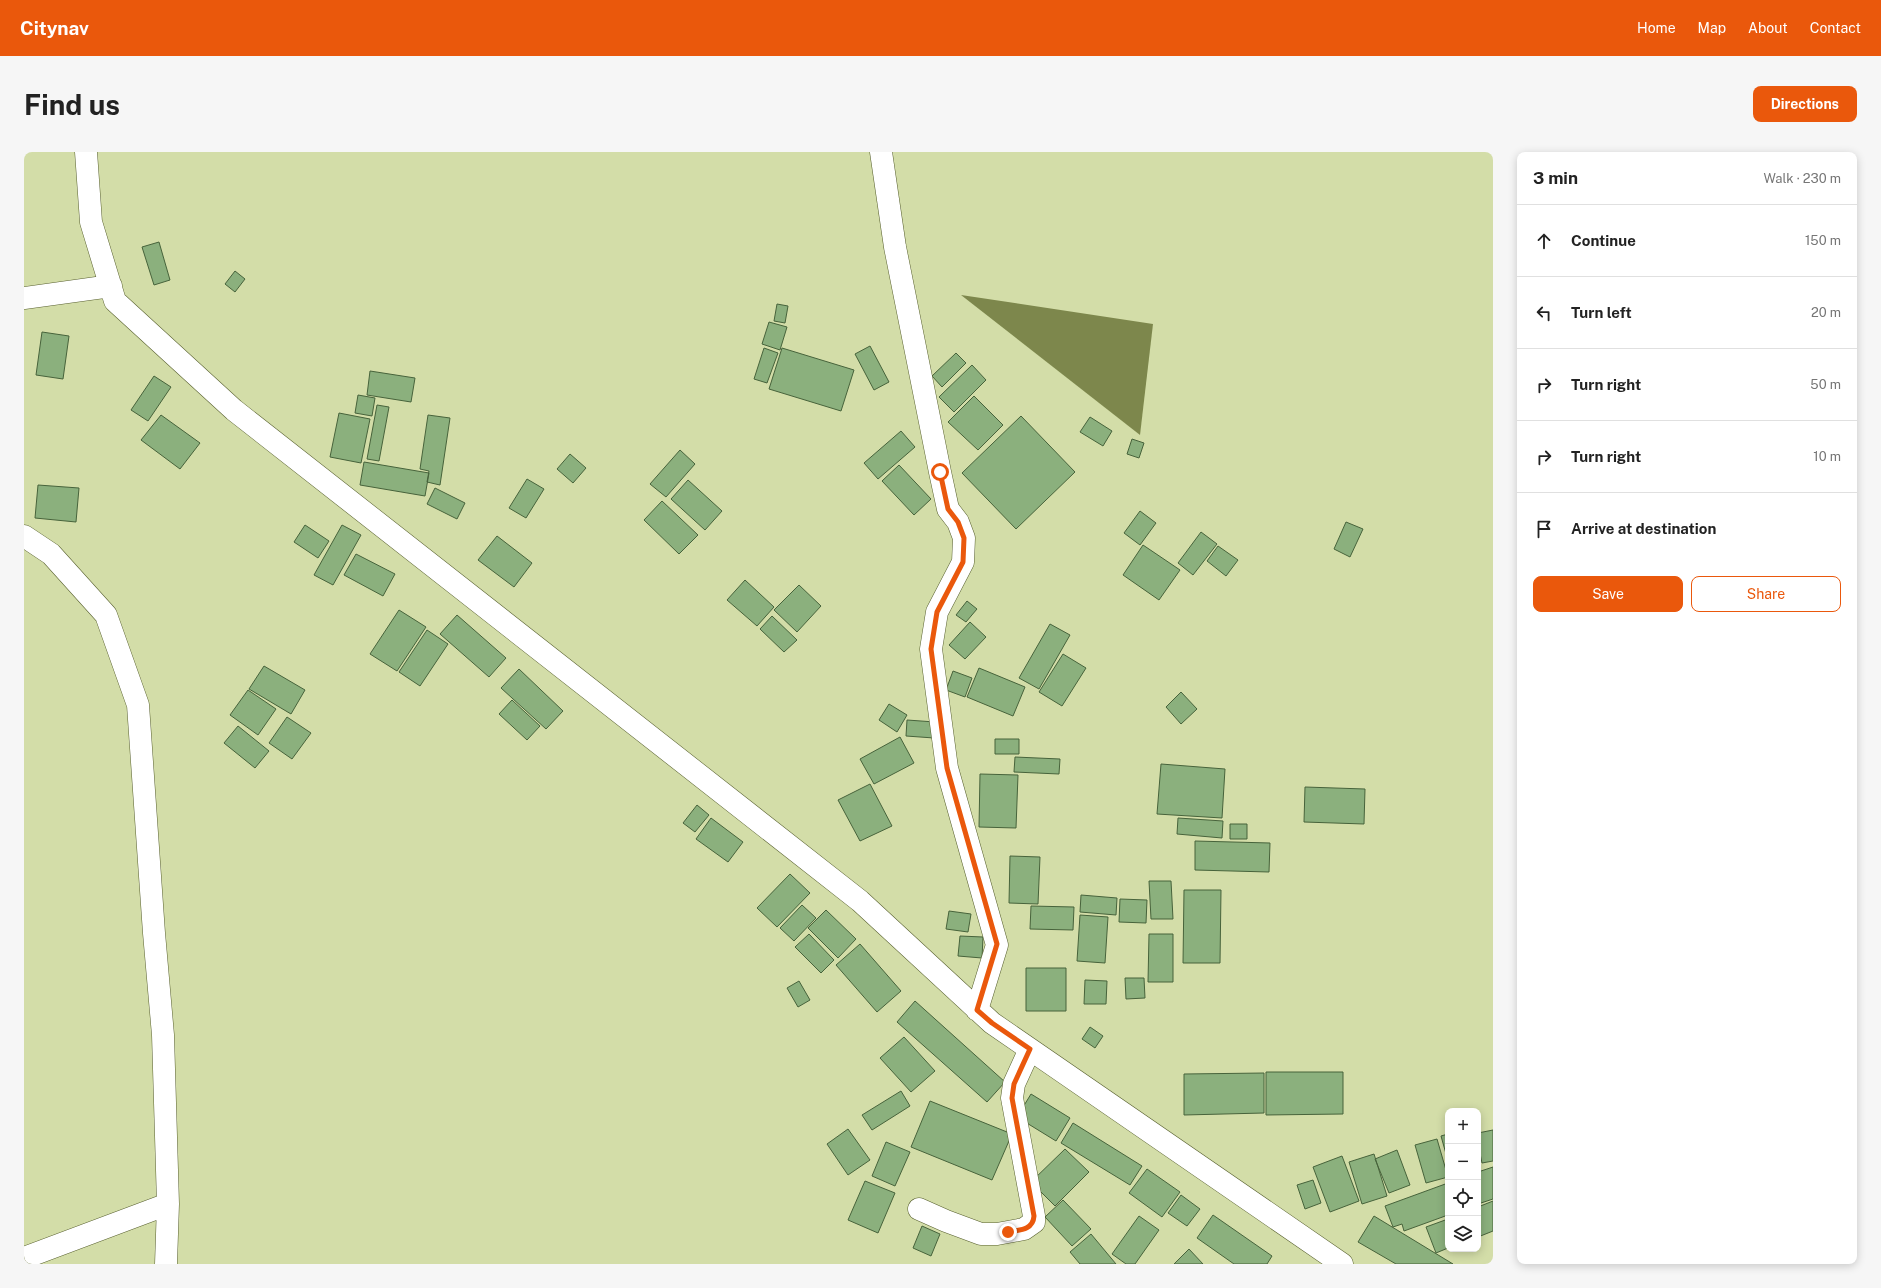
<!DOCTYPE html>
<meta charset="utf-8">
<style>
:root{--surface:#fff;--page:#f6f6f6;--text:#222;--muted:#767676;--line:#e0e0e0;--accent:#ea580c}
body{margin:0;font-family:"Public Sans",sans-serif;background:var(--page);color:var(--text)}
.controls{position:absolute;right:12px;bottom:12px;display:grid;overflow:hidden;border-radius:8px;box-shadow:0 2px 10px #0003}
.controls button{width:36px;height:36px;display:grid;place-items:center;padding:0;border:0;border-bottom:1px solid var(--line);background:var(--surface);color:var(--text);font:20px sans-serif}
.stop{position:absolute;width:12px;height:12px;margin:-9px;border:3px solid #ea580c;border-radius:50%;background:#fff}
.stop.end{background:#ea580c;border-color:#fff;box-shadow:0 1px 4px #0008}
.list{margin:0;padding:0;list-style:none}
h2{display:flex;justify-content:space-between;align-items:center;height:52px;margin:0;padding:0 16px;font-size:17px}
h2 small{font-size:13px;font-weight:400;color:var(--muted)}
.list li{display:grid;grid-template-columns:26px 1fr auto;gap:12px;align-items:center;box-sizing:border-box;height:72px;padding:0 16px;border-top:1px solid var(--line)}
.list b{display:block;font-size:15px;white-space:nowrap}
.list em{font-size:13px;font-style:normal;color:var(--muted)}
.actions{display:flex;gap:8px;padding:12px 16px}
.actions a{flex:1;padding:9px 0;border:1px solid var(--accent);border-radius:8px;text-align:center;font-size:14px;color:var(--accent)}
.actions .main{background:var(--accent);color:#fff}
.icon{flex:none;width:22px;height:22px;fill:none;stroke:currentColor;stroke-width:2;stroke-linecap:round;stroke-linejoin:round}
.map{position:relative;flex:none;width:1469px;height:1112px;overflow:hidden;border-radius:8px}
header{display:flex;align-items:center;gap:24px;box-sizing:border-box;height:56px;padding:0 20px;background:var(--accent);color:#fff}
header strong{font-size:19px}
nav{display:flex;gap:22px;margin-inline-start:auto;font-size:14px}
.intro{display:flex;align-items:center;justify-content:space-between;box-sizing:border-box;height:96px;padding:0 24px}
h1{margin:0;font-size:28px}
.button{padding:10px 18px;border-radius:8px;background:var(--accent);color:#fff;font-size:14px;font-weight:700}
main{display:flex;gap:24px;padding:0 24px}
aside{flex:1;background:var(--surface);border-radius:8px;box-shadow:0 2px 10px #0003}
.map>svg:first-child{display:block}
.water{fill:#7d874c}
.building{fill:#8bb07d;stroke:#47633b}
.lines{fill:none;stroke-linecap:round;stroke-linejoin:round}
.minor-casing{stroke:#58602f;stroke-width:23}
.minor{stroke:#fff;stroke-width:22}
.route{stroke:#ea580c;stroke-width:5}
</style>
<header>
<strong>Citynav</strong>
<nav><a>Home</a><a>Map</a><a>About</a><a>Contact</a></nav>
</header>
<div class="intro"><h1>Find us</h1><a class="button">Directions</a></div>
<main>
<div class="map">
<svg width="1469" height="1112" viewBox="0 0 1469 1112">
<rect width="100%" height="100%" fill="#d3dda8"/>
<!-- water -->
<path class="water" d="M 937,143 L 1129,172 L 1116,283 Z"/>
<!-- building -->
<path class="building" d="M 135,90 L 146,128 L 130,133 L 118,95 Z
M 211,119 L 221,127 L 211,140 L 201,132 Z
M 753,152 L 764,154 L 761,171 L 750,169 Z
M 745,170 L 763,175 L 756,198 L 738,192 Z
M 18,180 L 45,184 L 39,227 L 12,223 Z
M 846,194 L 865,230 L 850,238 L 831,202 Z
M 740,196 L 754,201 L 743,231 L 730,227 Z
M 758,196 L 830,218 L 817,259 L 745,237 Z
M 932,201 L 942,211 L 918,235 L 908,224 Z
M 948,213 L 962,228 L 930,260 L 915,245 Z
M 346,219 L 391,226 L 387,250 L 343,243 Z
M 130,224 L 147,235 L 124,269 L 107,258 Z
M 334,243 L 351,246 L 348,264 L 331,261 Z
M 950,244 L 979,273 L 954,298 L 924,270 Z
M 353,253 L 365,255 L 355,309 L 343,307 Z
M 315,261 L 346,267 L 337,311 L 306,305 Z
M 137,263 L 176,291 L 156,317 L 117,288 Z
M 404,263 L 426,266 L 416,333 L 403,330 L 405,319 L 396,317 Z
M 997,264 L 1051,320 L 992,377 L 938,321 Z
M 1066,265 L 1088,279 L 1079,294 L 1056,280 Z
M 877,279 L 891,295 L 854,327 L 840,311 Z
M 1108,287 L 1120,291 L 1115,306 L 1103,302 Z
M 656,298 L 671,312 L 642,345 L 626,332 Z
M 546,302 L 562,316 L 549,331 L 533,317 Z
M 340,310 L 405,321 L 401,344 L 336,333 Z
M 875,313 L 907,347 L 890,363 L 858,329 Z
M 503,327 L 520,337 L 502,366 L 485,356 Z
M 664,328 L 698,359 L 681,378 L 647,347 Z
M 14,333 L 55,336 L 52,370 L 11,366 Z
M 411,336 L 441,351 L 433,367 L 403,352 Z
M 638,349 L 674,383 L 655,402 L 620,368 Z
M 1116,359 L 1132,371 L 1116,393 L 1100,381 Z
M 1322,370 L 1339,377 L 1326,405 L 1310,397 Z
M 281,373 L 305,389 L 294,406 L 270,390 Z
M 318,373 L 337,383 L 309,433 L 290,423 Z
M 1177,380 L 1193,392 L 1169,423 L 1154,411 Z
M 473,384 L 508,411 L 490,435 L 454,408 Z
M 1119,393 L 1156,418 L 1135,448 L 1099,423 Z
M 1194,394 L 1214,408 L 1202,424 L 1183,409 Z
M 332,402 L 371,422 L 359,444 L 320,423 Z
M 721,428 L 750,455 L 733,474 L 703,448 Z
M 775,433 L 797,454 L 773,480 L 750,458 Z
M 943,449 L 953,457 L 942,470 L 932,463 Z
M 375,458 L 402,475 L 373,519 L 346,502 Z
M 433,463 L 482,506 L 465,525 L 416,482 Z
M 748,464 L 773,488 L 760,500 L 736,477 Z
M 946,470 L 962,485 L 941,507 L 925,493 Z
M 1026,472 L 1046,483 L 1015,537 L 995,526 Z
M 403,478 L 424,492 L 396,534 L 375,520 Z
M 1039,502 L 1062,516 L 1038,554 L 1015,540 Z
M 240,514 L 281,538 L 267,562 L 225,537 Z
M 955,516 L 1001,535 L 989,564 L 943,545 Z
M 495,517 L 539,559 L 522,577 L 477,536 Z
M 929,519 L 948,526 L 941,545 L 922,538 Z
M 224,538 L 252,557 L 234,583 L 206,563 Z
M 1157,540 L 1173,557 L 1157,572 L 1142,555 Z
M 488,548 L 516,574 L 503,588 L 475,562 Z
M 865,552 L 883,563 L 873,580 L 855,568 Z
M 263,565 L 287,581 L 268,607 L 245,591 Z
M 883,568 L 911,570 L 910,586 L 882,584 Z
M 214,574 L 245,599 L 231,616 L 200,591 Z
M 876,585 L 890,611 L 850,632 L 836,607 Z
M 971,587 L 995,587 L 995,602 L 971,602 Z
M 991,605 L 1036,607 L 1035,622 L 990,620 Z
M 1137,612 L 1201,617 L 1198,666 L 1133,662 Z
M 956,622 L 994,623 L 992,676 L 955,675 Z
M 846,632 L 868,674 L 836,689 L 814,648 Z
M 1281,635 L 1341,637 L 1340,672 L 1280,670 Z
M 673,653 L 685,663 L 671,680 L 659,671 Z
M 687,666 L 719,690 L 704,710 L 672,687 Z
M 1154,666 L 1199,669 L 1198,686 L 1153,682 Z
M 1206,672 L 1223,672 L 1223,687 L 1206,687 Z
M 1171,689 L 1246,691 L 1245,720 L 1171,718 Z
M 986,704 L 1016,705 L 1014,752 L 985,751 Z
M 766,722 L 786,741 L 753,775 L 733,756 Z
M 1125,729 L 1147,729 L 1149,767 L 1127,767 Z
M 1160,738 L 1197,738 L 1196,811 L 1159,811 Z
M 1057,743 L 1093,746 L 1092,763 L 1056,760 Z
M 1096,747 L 1123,748 L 1122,771 L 1095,770 Z
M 778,753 L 792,766 L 770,789 L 756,776 Z
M 1007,754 L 1050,755 L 1049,778 L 1006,777 Z
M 802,758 L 832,787 L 814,806 L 784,776 Z
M 925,759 L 947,762 L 944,780 L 922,777 Z
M 1056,763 L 1084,765 L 1081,811 L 1053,809 Z
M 785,782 L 810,808 L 797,821 L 771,795 Z
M 1125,782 L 1149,782 L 1149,830 L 1124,830 Z
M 936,784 L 959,785 L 958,806 L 934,804 Z
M 836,792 L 877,839 L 853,860 L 812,813 Z
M 1002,816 L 1042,816 L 1042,859 L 1002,859 Z
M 1101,826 L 1120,826 L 1121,846 L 1102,847 Z
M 1061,828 L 1083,829 L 1082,852 L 1060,852 Z
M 775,829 L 786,848 L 774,855 L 763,836 Z
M 891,849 L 981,930 L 963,950 L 873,870 Z
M 1066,875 L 1079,884 L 1071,896 L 1058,887 Z
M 880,885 L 911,919 L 887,940 L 856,906 Z
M 1242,920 L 1319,920 L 1319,962 L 1242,963 Z
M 1240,921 L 1240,961 L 1160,963 L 1160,922 Z
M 877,939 L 886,954 L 848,978 L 838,963 Z
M 1007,942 L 1046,966 L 1032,989 L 993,965 Z
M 906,949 L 988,982 L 968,1028 L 887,995 Z
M 1049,971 L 1118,1014 L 1106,1033 L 1037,991 Z
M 824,977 L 846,1008 L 824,1023 L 803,992 Z
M 1469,978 L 1469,1009 L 1458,1011 L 1454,992 L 1454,981 Z
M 1424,982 L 1424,1009 L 1417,984 Z
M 1413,987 L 1424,1025 L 1402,1031 L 1391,993 Z
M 862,990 L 886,1000 L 871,1034 L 848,1024 Z
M 1041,997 L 1065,1020 L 1031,1054 L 1007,1030 Z
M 1373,998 L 1386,1033 L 1365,1041 L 1351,1007 Z
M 1350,1002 L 1363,1044 L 1338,1052 L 1325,1010 Z
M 1318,1004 L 1335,1049 L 1306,1060 L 1289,1015 Z
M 1469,1015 L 1469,1047 L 1454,1052 L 1454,1020 Z
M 1123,1017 L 1156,1040 L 1138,1065 L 1105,1041 Z
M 1289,1028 L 1297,1051 L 1281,1057 L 1273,1033 Z
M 841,1029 L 871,1041 L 854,1081 L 824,1068 Z
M 1424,1031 L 1424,1063 L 1380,1079 L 1378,1072 L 1369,1075 L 1361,1054 Z
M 1157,1043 L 1176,1057 L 1163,1074 L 1144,1061 Z
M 1039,1048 L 1067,1077 L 1048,1094 L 1021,1065 Z
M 1469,1049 L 1469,1079 L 1454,1085 L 1454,1055 Z
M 1189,1063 L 1248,1104 L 1243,1112 L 1210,1112 L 1173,1086 Z
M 1115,1064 L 1135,1078 L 1111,1112 L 1102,1112 L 1088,1102 Z
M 1350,1064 L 1429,1112 L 1372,1112 L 1334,1090 Z
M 1424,1067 L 1424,1096 L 1412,1101 L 1402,1075 Z
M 898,1074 L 916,1082 L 907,1104 L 889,1096 Z
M 1067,1082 L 1092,1112 L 1056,1112 L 1046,1100 Z
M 1165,1097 L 1179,1112 L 1150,1112 Z"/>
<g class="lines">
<!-- minor casing -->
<g class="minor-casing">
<path id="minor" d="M 62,0 L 67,70 L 91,149 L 210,258 L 836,749 L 968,871 L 1318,1112
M 857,0 L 871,95 L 916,320 L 924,357 L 934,370 L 940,386 L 939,410 L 913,460 L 907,497 L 923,616 L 973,793 L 953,858
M 0,146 L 87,134
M 0,384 L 27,402 L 82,463 L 114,553 L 130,781 L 139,883 L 144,1052 L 142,1112
M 895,1057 L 922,1069 L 957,1082 L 973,1082 L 1000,1077 L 1010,1070 L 1010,1064 L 988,946 L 990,932 L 1006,897
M 0,1106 L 144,1052"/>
</g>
<!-- minor -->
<use href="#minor" class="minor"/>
</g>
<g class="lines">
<!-- route -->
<path class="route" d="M 916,320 L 924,357 L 934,370 L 940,386 L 939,410 L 913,460 L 907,497 L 923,616 L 973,792 L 953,858 L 968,871 L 1006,897 L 990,932 L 988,946 L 1010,1064 C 1009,1078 996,1078 984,1080"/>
</g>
</svg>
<div class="controls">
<button>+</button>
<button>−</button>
<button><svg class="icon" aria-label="locate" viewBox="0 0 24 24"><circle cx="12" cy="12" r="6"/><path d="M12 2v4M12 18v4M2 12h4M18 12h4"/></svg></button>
<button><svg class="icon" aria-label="layers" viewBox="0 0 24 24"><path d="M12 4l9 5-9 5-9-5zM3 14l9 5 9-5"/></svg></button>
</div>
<div class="stop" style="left:916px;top:320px"></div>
<div class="stop end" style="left:984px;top:1080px"></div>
</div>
<aside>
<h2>3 min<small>Walk · 230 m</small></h2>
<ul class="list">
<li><svg class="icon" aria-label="ahead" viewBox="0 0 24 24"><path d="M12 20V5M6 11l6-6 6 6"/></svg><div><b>Continue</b></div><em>150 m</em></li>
<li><svg class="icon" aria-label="left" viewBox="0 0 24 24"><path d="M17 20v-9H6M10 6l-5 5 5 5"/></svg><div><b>Turn left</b></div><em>20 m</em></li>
<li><svg class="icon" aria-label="right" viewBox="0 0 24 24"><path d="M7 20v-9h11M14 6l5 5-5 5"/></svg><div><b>Turn right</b></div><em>50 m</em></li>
<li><svg class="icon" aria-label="right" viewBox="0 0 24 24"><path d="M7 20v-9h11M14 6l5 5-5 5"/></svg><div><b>Turn right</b></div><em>10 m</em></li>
<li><svg class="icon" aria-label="arrive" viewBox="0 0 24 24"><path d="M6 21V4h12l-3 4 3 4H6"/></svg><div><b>Arrive at destination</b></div></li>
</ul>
<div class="actions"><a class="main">Save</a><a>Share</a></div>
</aside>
</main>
